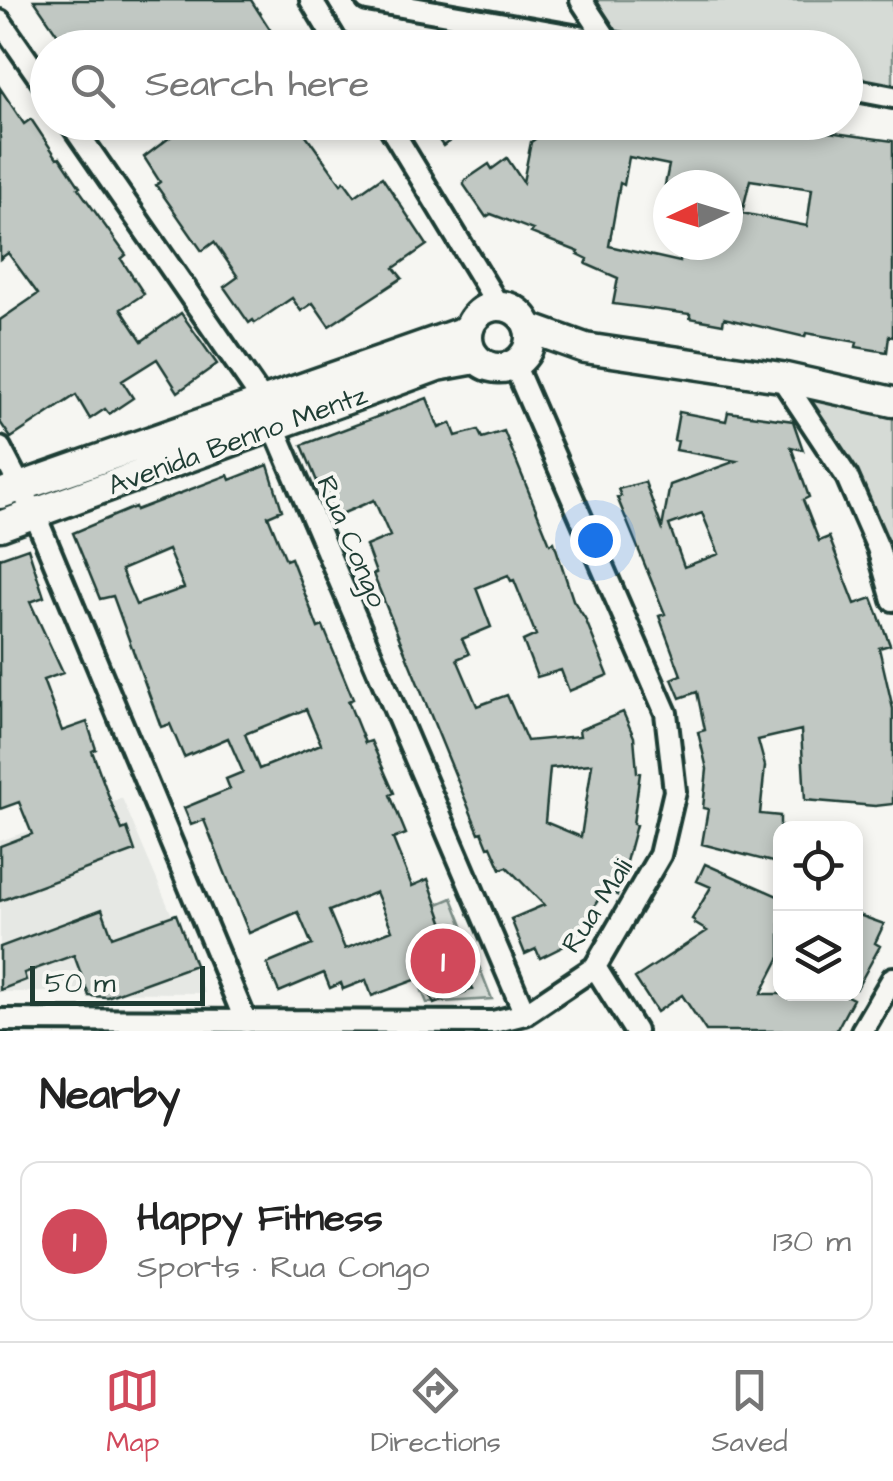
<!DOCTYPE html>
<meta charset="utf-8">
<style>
:root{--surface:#fff;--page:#f2f2f2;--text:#222;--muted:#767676;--line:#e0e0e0;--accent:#d1495b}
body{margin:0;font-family:"Architects Daughter",sans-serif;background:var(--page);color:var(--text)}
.controls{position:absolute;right:30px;bottom:30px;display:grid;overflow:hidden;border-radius:20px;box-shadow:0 5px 15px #0003}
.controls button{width:90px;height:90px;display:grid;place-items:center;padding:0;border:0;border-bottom:2px solid var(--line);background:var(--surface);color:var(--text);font:50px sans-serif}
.compass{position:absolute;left:653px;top:170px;width:90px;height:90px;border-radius:50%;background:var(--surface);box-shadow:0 5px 15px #0003;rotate:266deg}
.scale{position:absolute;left:30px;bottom:25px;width:175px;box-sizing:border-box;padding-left:10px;border:5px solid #1f3d34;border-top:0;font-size:28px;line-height:35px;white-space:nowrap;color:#1f3d34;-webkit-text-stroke:8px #f6f6f2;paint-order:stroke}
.you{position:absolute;left:595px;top:540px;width:35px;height:35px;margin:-25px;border:8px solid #fff;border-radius:50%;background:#1a73e8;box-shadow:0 0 0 15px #1a73e833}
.badge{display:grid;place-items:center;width:65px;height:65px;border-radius:50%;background:var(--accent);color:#fff;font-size:32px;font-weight:700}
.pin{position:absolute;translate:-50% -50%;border:5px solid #fff;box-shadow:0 2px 10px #0006}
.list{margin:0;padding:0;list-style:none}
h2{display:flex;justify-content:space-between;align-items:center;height:130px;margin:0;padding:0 40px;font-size:42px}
h2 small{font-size:32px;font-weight:400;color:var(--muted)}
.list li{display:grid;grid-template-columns:65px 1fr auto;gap:30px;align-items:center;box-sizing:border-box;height:160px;margin:0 20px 20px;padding:0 20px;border:2px solid var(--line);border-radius:20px}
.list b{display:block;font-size:38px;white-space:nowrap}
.list p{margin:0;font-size:32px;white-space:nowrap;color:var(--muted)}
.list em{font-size:32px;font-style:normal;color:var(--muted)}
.icon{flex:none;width:55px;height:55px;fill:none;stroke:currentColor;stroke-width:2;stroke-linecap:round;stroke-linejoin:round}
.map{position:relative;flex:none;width:893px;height:1031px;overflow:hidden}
.search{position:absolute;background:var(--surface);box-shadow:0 5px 15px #0003;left:30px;right:30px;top:30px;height:110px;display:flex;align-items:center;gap:25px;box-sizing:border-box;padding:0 35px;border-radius:55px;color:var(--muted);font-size:38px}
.sheet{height:310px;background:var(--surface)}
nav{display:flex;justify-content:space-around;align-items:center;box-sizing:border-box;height:140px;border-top:2px solid var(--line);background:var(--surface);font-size:28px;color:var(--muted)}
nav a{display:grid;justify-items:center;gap:5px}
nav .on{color:var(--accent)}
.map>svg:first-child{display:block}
.built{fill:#e6e8e4}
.green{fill:#d6dbd6;stroke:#7a8c85;stroke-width:2.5}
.building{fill:#c1c8c3;stroke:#1f3d34;stroke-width:2.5;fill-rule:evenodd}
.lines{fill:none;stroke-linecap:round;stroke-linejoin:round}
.street-casing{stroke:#1f3d34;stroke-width:28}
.secondary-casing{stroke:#1f3d34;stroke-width:35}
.street{stroke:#f6f6f2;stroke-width:20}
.secondary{stroke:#f6f6f2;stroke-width:28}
.labels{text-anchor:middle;stroke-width:8;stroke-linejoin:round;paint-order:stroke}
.street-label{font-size:28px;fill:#1f3d34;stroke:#f6f6f2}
</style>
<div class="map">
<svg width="893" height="1031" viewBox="0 0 893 1031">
<rect width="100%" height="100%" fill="#f6f6f2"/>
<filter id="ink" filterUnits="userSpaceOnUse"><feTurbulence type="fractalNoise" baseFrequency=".01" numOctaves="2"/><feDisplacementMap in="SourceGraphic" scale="20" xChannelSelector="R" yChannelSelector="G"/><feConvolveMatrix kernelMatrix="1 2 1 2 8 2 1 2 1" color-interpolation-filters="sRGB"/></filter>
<g filter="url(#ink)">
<!-- built -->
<path class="built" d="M 122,798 L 205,993 L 0,992 L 0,841 Z"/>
<!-- green -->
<path class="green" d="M 593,0 L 893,0 L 893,85 L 846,76 L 846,48 L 695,47 L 614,32 Z
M 808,399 L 893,418 L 893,580 L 851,473 Z
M 452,898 L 492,999 L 427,1003 L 394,923 Z"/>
<!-- building -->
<path class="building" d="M 34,0 L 251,0 L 282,48 L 67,48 Z
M 0,88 L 24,124 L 31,119 L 57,158 L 60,157 L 80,187 L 78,188 L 126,255 L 121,259 L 144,294 L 121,309 L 142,341 L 181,313 L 217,364 L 178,392 L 157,359 L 122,381 L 133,398 L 109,414 L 105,409 L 90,419 L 76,395 L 11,438 L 0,422 L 0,320 L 38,294 L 8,253 L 0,259 Z
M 164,122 L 324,122 L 306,135 L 341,184 L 344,181 L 355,196 L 382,177 L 427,245 L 394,268 L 402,278 L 329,326 L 313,303 L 301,311 L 292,298 L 255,323 L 253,320 L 249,323 L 224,287 L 238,277 L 214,242 L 202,251 L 156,185 L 160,182 L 144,157 L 173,135 Z
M 426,122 L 476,122 L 443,146 Z
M 558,122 L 800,122 L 799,128 L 893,141 L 893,337 L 889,336 L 887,352 L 856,347 L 857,342 L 806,333 L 805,337 L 724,318 L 723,324 L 690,318 L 690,314 L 613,304 L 618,278 L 586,264 L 588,259 L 578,254 L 579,252 L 531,233 L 533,230 L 491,214 L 486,217 L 464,185 L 464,181 L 489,164 L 492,169 L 507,158 L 523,182 L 531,142 ZM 629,157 L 669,165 L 665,185 L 728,185 L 728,245 L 683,245 L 680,262 L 609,246 L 620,183 L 624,185 ZM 750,180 L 812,189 L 807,226 L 742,213 Z
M 427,398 L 439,428 L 451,423 L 456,436 L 478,430 L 482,438 L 504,431 L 550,544 L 554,542 L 573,600 L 585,618 L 608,675 L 569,691 L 561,670 L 537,677 L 523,641 L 536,635 L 514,580 L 511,581 L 508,575 L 476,588 L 491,627 L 462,639 L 469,654 L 457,659 L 477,706 L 507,695 L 527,741 L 580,736 L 579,730 L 623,712 L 634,737 L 637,772 L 640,773 L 633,824 L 636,825 L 617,895 L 606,888 L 570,943 L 540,958 L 536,949 L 525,954 L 511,919 L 544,905 L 507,867 L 501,869 L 491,846 L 488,847 L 482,832 L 479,833 L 373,574 L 376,573 L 366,546 L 390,536 L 374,500 L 332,518 L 302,445 ZM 592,764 L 581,837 L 545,822 L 550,768 Z
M 679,412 L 726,421 L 728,412 L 793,421 L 803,450 L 791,447 L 809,497 L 803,500 L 819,541 L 829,537 L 855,604 L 872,598 L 890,645 L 879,648 L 893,709 L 893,804 L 875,806 L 805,800 L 801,730 L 758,740 L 765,766 L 760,814 L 780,816 L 780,864 L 702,844 L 708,809 L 703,808 L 707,769 L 698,732 L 705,730 L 697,692 L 680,698 L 672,679 L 681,675 L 659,616 L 665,614 L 617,497 L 621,496 L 618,489 L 645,482 L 662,528 L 670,485 L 736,461 L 676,450 L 678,441 L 674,440 ZM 702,513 L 719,554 L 684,567 L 669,525 Z
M 268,465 L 282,510 L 268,516 L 286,560 L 291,558 L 318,628 L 323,626 L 353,699 L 348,701 L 365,743 L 371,741 L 394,793 L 390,795 L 406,834 L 393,839 L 412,886 L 428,879 L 460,969 L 464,967 L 473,989 L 434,1004 L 423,977 L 372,996 L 366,980 L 343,989 L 341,983 L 330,988 L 324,973 L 279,992 L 267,964 L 312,945 L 298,912 L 249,933 L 204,820 L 191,825 L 184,808 L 230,789 L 226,779 L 243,772 L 228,738 L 184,757 L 170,724 L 161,727 L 113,596 L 100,599 L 73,533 L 135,507 L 136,510 L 228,475 L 230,480 ZM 168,550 L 184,588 L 136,605 L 121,570 ZM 306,709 L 321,744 L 259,769 L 245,734 ZM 376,892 L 392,930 L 345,949 L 329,911 Z
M 28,548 L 44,597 L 30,602 L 63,673 L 43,680 L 62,731 L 87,722 L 96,749 L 92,751 L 112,805 L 122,830 L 127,828 L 135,851 L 0,901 L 0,846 L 32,834 L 19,802 L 0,809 L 0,558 Z
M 705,864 L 780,897 L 780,957 L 761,994 L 843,994 L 853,999 L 836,1031 L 706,1031 L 682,995 L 657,1012 L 635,978 L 707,931 L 694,923 L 695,921 L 692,919 L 711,887 L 697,881 Z
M 102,909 L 112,937 L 176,914 L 195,965 L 107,997 L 89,996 L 74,955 L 24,973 L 26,980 L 0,990 L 0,947 Z
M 856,914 L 884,924 L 875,943 L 880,946 L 856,990 Z"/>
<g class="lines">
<!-- street casing -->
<g class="street-casing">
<path id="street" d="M 311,0 L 340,48
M 367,0 L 642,48
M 581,0 L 608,41
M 0,21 L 48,90
M 846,88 L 893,97
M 70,122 L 263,401 L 525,1014
M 387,122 L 498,305
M 781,377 L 847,477 L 878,548 L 893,600
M 0,448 L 35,515 L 246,1022
M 595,967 L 635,1031
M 0,1020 L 493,1022 L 525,1014 L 595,967 L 660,855 L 675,791 L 666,713 L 514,364
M 862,1031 L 893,978"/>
</g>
<!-- secondary casing -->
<g class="secondary-casing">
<path id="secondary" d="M468 337a31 31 0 1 1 62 0a31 31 0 1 1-62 0Z
M 529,328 L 585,348 L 781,377 L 893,402
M 0,494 L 468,330
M 0,526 L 437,366 L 476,359"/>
</g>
<!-- street -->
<use href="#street" class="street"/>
<!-- secondary -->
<use href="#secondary" class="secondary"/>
</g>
</g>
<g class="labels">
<!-- street labels -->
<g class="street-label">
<text transform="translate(237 439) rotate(-20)" y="10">Avenida Benno Mentz</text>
<text transform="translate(353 541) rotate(67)" y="10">Rua Congo</text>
<text transform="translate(596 905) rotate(-57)" y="10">Rua Mali</text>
</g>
</g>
</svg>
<div class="controls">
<button><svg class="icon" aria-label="locate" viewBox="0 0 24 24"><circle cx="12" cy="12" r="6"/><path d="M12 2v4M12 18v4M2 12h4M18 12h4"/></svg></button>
<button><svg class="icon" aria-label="layers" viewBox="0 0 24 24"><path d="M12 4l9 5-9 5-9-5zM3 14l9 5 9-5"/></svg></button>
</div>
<svg class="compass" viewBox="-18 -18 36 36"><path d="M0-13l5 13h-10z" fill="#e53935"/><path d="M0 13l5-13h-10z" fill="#767676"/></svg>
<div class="scale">50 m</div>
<div class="you"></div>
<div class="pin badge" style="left:443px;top:961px">1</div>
<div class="search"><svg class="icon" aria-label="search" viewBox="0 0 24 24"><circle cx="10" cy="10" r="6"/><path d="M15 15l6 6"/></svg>Search here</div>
</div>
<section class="sheet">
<h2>Nearby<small></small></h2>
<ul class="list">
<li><span class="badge">1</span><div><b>Happy Fitness</b><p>Sports · Rua Congo</p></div><em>130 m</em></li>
</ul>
</section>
<nav>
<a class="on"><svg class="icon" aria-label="map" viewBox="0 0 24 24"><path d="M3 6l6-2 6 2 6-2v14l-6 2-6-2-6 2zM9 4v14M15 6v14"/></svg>Map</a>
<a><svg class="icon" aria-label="directions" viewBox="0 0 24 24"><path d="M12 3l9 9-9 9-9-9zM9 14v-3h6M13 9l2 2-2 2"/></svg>Directions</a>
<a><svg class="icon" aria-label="saved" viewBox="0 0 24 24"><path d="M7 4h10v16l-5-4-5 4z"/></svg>Saved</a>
</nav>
